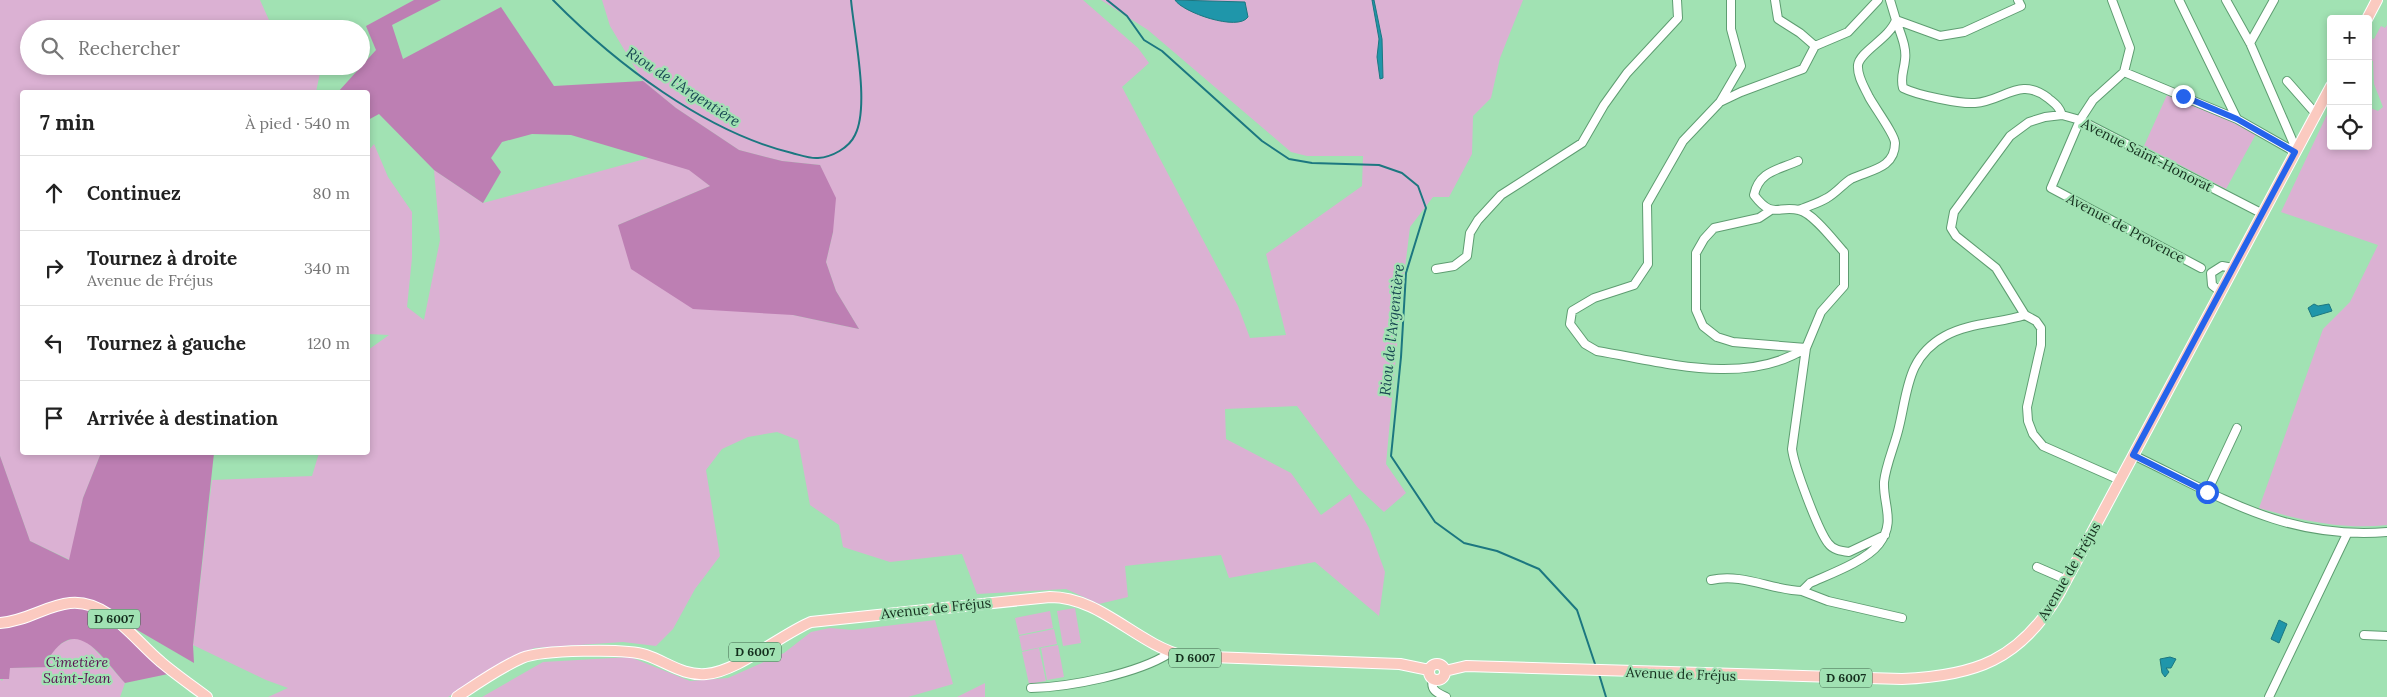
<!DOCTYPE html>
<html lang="fr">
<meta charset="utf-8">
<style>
:root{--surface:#fff;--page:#f2f2f2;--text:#222;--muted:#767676;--line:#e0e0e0}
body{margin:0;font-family:Lora,serif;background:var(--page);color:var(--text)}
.controls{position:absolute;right:15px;top:15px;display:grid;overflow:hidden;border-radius:5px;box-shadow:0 2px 8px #0003}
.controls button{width:45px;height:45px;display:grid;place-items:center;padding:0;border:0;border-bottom:1px solid var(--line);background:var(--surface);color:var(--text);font:25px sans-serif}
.stop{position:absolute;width:15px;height:15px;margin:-11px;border:4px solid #2563eb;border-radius:50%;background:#fff}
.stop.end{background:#2563eb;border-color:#fff;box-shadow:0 1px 5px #0008}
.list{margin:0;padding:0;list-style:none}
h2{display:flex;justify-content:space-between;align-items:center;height:65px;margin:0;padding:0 20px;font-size:21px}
h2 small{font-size:16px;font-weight:400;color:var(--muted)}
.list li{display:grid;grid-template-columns:32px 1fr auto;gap:15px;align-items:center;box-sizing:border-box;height:75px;padding:0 20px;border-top:1px solid var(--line)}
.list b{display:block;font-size:19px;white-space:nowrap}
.list p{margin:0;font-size:16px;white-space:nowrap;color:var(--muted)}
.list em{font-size:16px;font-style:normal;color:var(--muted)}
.icon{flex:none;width:28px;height:28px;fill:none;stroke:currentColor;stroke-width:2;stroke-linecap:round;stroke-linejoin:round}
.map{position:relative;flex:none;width:2387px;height:697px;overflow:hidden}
.search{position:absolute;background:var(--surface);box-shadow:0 2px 8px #0003;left:20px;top:20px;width:350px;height:55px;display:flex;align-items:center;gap:12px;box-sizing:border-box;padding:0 18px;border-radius:28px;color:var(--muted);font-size:19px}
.panel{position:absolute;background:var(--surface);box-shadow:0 2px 8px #0003;left:20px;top:90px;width:350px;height:365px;border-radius:5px}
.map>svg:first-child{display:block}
.green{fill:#dbb1d3}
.forest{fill:#bd7fb3}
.water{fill:#1f96aa;stroke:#1c7780}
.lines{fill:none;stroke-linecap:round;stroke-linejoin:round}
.stream{stroke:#1c7780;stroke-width:2}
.minor-casing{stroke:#5e9d71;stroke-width:10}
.major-casing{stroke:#fff;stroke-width:12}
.minor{stroke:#fff;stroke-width:8}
.major{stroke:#fbcac0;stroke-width:10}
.route{stroke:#2563eb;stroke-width:6}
.labels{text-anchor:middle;stroke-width:4.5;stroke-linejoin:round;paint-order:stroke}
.shield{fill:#a1e2b3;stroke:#3e644a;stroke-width:1}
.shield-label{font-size:12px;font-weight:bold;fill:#142e1d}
.street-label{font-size:14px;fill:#142e1d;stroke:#a1e2b3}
.park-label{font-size:14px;font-style:italic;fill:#5a0f52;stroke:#a1e2b3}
.water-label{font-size:15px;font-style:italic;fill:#1a4953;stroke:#a1e2b3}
</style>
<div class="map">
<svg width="2387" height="697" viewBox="0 0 2387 697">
<rect width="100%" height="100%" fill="#a1e2b3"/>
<!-- green -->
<path class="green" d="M 0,0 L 260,0 L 273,29 L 29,29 L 29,66 L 317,66 L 321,68 L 316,92 L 22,92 L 22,452 L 101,453 L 83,498 L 70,560 L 30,541 L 0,456 Z
M 602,0 L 1083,0 L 1138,48 L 1149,63 L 1122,87 L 1238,306 L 1250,338 L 1286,335 L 1266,254 L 1362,186 L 1363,156 L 1307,156 L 1291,152 L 1148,30 L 1101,0 L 1523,0 L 1500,58 L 1491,98 L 1473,116 L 1472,154 L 1449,197 L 1433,197 L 1410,227 L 1401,301 L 1386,464 L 1406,493 L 1384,512 L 1357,487 L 1297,406 L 1225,409 L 1226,439 L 1291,473 L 1321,515 L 1350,494 L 1369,528 L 1385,572 L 1379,616 L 1315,562 L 1229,578 L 1221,555 L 1125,566 L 1128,597 L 1099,604 L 1066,589 L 977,594 L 962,554 L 890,562 L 843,547 L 839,525 L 810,505 L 798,440 L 777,432 L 748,437 L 722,449 L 706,470 L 720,556 L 695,589 L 673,629 L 656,646 L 623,642 L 534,648 L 494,668 L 448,697 L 268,697 L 288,688 L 266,680 L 193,645 L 212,480 L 312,476 L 319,453 L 368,452 L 368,350 L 389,335 L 368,334 L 368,151 L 374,144 L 388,177 L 412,212 L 412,258 L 407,307 L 424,320 L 440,240 L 434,170 L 483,203 L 652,157 L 690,170 L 710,186 L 618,225 L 793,315 L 859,329 L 836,291 L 826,262 L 833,232 L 826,180 L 820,165 L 782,161 L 739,150 L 676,108 L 643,81 L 610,26 Z
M 2387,25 L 2387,525 C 2343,530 2300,520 2259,508 L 2323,329 L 2350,302 L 2378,245 L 2281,212 L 2331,106 L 2331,146 L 2368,146 L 2368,107 L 2378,111 L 2383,107 L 2374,84 L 2373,61 L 2368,59 L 2368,40 L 2370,38 L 2374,39 L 2381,26 L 2385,28 Z
M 2167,95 L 2215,113 L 2256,134 L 2226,189 L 2144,146 Z
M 1075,608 L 1081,643 L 1063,646 L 1057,611 Z
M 1050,611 L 1053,628 L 1019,635 L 1015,618 Z
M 935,620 L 953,684 L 908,697 L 482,697 L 543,662 L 630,657 L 690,681 L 728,678 L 784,653 L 811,632 L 830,628 L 853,630 Z
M 1054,629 L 1057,644 L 1022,651 L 1019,636 Z
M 76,638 L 87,641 L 125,683 L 120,697 L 0,697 L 0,679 L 2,681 L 10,668 L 50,667 L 49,658 C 56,646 62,641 76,638 Z
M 1058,645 L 1064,677 L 1047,680 L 1041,648 Z
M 1039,648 L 1046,681 L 1029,684 L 1022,652 Z
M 985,683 L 985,697 L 957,697 Z"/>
<!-- forest -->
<path class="forest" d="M 414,0 L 441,0 L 392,25 L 403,59 L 501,7 L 554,86 L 643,81 L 676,108 L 739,150 L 782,161 L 820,165 L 836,198 L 833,232 L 826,262 L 836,291 L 859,329 L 793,315 L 693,309 L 631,269 L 618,225 L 710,186 L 689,170 L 571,135 L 532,134 L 502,142 L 491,158 L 501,172 L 483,203 L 434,170 L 379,114 L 368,120 L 368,92 L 338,92 L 376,50 L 366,26 Z
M 101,453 L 214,453 L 193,645 L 194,663 L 84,599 L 18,616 L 0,618 L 0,456 L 30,541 L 69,560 L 83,498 Z
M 67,607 L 86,608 L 109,621 L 168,674 L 125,683 C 103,659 77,613 49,658 L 51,667 L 10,668 L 9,679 L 0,679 L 0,624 Z"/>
<!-- water -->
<path class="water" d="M 1175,0 L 1245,2 L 1248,17 C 1238,32 1182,12 1175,0 Z
M 1372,0 L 1374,0 L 1382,39 L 1383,78 L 1380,79 L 1377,57 L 1379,39 Z
M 2314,304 L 2318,306 L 2329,304 L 2332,311 L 2312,317 L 2308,308 Z
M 2279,620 L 2287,624 L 2279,643 L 2271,639 Z
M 2170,657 L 2176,659 L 2171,668 L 2166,668 L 2169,672 L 2165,677 L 2162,673 L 2160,659 Z"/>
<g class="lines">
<!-- stream -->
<path class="stream" d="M 553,0 C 615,63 705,132 792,153 C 800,155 811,159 818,158 C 832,157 849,148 855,135 C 870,106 854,34 851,0
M 1107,0 L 1127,16 L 1144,40 L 1162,51 L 1262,141 L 1289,159 L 1312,163 L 1379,165 L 1402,173 L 1418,186 L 1426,208 L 1406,273 L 1401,357 L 1391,456 L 1435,522 L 1464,543 L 1497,551 L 1539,569 L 1577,610 L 1596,667
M 1599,674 L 1606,697"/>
<!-- minor casing -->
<g class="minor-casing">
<path id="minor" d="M 1731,0 L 1731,29 L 1741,66 L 1720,102 L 1683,141 L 1647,204 L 1648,264 L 1634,285 L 1594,298 L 1572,311 L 1570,324 L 1585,344 L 1597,351 C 1664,362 1744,387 1806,348 L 1792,449 C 1794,466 1818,530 1828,543 C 1833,550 1841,551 1849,552 L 1885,535
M 1775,0 L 1778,19 L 1800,33 L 1815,46
M 1890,0 L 1896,20 L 1940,36 L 1964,32 L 2021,6 L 2018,0
M 2112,0 L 2130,48 L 2124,72 L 2237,119 L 2295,152
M 2179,0 L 2237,119
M 2226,0 L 2250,43 L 2293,142 L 2295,152
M 1896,20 C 1900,33 1907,47 1905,60 C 1904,71 1900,77 1903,88 C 1917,95 1959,104 1975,103 C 2004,101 2020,76 2048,98 C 2055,104 2059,106 2062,115
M 2250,43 L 2274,0
M 1815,46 L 1848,32 L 1878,0
M 2124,72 L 2093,100 L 2080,120 L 2051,188 L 2201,268
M 2287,81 L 2316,114
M 1720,102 L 1741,92 L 1803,69 L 1815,46
M 1771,210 L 1759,218 L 1714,228 L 1704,239 L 1696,253 L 1696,310 L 1703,326 L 1717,337 L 1733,342 L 1806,348 L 1821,312 L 1844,286 L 1844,252 C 1834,241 1813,213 1799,210 C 1777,205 1773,220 1754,195 C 1759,171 1778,170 1798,161
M 1799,210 C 1808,206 1819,203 1827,198 C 1836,193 1843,184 1851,179 C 1869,170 1895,169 1895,143 C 1895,135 1875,108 1869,97 C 1865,88 1857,77 1858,65 C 1860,51 1889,39 1896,20
M 1436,269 L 1454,266 L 1467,256 L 1470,233 L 1478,220 L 1501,195 L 1582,143 L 1604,105 L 1627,73 L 1678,18 L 1677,0
M 2221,292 L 2212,285 L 2211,273 L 2222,266 L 2233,268
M 2133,455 C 2221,497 2285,540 2387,532
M 2120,480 L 2043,446 L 2033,434 L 2028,421 L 2027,407 L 2041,345 L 2041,328 L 2036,321 L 2025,315 L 1996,268 L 1956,236 L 1951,228 L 1954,212 L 2010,136 L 2029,122 L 2045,117 L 2062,115 L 2080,120 L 2263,214
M 2207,492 L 2237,428
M 2037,567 L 2067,580
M 1711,580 C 1743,573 1771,590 1802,591 L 1810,583 C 1830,574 1866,561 1879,544 C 1896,522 1883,505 1884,482 C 1886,464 1895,445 1899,427 C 1908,390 1907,357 1945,336 C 1968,323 2000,323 2025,315
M 1802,591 L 1828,601 L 1902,618
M 2364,635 L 2387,636
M 1433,679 C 1430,690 1437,693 1446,697
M 1031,688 C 1070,687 1137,674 1170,653
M 2269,697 L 2347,534"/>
</g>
<!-- major casing -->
<g class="major-casing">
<path id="major" d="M 2367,19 L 2377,0
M 0,623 C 27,621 47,605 70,603 C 108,599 135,641 161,662 C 175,674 191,685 207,697
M1429 672a8 8 0 1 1 16 0a8 8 0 1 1-16 0Z
M 1445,671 L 1466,666 L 1902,679 C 1975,676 2020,660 2059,594 L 2331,86
M 457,697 C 478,683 499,668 522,658 C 540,650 626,648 646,655 C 667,662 683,676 706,674 C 737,672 780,635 811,622 L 1050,597 C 1101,597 1136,644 1184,656 L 1400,664 L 1429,670"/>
</g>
<!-- minor -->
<use href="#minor" class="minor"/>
<!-- major -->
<use href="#major" class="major"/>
</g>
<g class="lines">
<!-- route -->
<path class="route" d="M 2183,96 L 2237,119 L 2295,152 L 2133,455 L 2207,492"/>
</g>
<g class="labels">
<!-- shield labels -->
<g class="shield">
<rect x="88" y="609.5" width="52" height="19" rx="4"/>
<rect x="729" y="642.5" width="52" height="19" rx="4"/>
<rect x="1169" y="648.5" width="52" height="19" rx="4"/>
<rect x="1820" y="668.5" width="52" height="19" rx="4"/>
</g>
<g class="shield-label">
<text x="114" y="623">D 6007</text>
<text x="755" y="656">D 6007</text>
<text x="1195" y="662">D 6007</text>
<text x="1846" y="682">D 6007</text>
</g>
<!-- street labels -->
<g class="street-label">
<text transform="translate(2147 155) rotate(27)" y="5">Avenue Saint-Honorat</text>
<text transform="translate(2126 228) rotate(28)" y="5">Avenue de Provence</text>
<text transform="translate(2069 571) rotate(-60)" y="5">Avenue de Fréjus</text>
<text transform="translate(936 608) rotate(-6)" y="5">Avenue de Fréjus</text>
<text transform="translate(1681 674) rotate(2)" y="5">Avenue de Fréjus</text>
</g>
<!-- park labels -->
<g class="park-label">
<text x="77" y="667">Cimetière<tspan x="77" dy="16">Saint-Jean</tspan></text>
</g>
<!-- water labels -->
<g class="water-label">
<text transform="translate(683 87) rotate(33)" y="5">Riou de l'Argentière</text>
<text transform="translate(1392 330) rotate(-84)" y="5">Riou de l'Argentière</text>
</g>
</g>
</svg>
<div class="controls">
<button>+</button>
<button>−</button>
<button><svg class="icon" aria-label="locate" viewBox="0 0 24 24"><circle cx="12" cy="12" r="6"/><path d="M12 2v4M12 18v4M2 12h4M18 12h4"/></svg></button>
</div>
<div class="stop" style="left:2207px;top:492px"></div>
<div class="stop end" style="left:2183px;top:96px"></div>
<div class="search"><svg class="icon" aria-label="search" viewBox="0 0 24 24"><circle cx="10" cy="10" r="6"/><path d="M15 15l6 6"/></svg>Rechercher</div>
<section class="panel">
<h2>7 min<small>À pied · 540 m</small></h2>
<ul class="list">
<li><svg class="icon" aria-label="ahead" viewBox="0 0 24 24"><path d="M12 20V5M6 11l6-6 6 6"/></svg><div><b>Continuez</b></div><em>80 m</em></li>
<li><svg class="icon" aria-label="right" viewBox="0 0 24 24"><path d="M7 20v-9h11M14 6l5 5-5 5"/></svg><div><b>Tournez à droite</b><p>Avenue de Fréjus</p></div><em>340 m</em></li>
<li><svg class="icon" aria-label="left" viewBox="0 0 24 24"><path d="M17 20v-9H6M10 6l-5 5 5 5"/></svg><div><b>Tournez à gauche</b></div><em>120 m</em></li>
<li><svg class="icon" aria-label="arrive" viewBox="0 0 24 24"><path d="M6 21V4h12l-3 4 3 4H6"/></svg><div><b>Arrivée à destination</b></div></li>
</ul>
</section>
</div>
